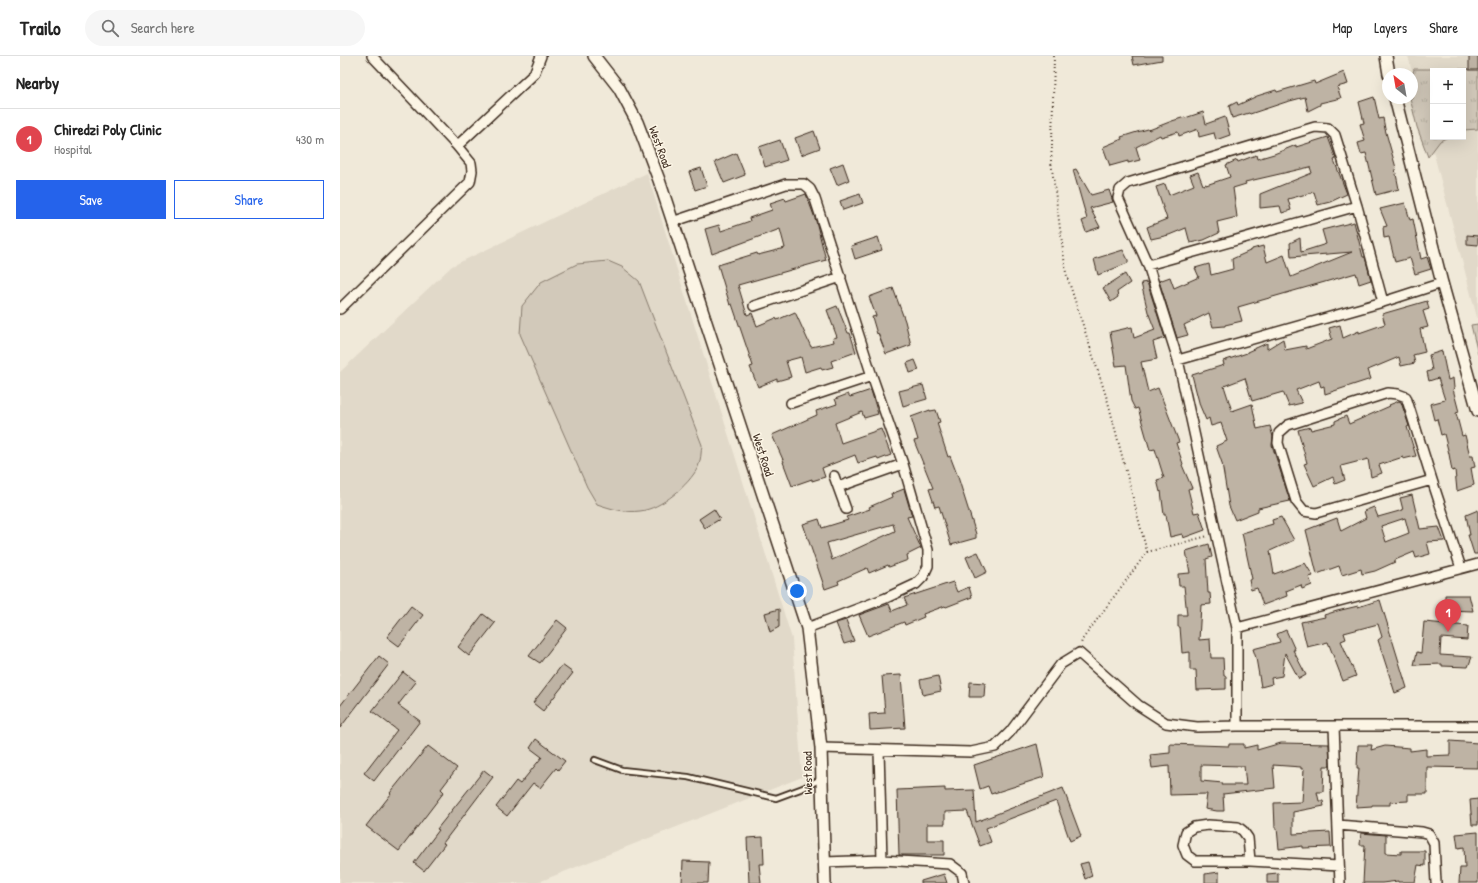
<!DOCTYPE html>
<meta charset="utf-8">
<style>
:root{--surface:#fff;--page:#f6f6f6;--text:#222;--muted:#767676;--line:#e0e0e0;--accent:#2563eb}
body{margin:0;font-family:"Patrick Hand",sans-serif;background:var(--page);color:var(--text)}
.controls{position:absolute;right:12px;top:12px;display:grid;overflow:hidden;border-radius:0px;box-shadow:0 4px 16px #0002}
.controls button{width:36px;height:36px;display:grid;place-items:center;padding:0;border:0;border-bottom:1px solid var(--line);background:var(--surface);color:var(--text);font:20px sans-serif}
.compass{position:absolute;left:1042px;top:12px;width:36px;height:36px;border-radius:50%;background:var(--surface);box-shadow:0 4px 16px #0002;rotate:329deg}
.you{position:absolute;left:457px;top:535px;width:14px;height:14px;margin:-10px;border:3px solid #fff;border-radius:50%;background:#1a73e8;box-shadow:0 0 0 6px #1a73e833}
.badge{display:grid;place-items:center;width:26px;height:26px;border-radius:50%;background:var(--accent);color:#fff;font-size:13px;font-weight:700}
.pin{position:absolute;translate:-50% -33px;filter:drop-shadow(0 1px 2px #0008)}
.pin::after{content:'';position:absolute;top:21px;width:14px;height:12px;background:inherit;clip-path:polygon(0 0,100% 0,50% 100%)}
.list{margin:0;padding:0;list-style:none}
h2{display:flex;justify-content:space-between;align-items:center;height:52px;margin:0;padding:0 16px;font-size:17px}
h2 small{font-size:13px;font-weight:400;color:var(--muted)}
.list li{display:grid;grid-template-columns:26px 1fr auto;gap:12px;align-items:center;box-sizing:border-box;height:60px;padding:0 16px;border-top:1px solid var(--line)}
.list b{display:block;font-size:15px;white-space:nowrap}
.list p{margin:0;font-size:13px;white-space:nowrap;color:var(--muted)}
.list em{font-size:13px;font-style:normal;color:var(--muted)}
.actions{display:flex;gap:8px;padding:12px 16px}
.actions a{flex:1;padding:9px 0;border:1px solid var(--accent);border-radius:0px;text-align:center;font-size:14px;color:var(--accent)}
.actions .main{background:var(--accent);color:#fff}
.icon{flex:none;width:22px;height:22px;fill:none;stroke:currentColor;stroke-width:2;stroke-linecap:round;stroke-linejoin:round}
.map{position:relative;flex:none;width:1138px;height:827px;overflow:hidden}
header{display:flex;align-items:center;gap:24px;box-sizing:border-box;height:56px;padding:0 20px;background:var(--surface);border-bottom:1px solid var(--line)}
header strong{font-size:19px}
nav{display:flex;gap:22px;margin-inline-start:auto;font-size:14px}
.search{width:280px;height:36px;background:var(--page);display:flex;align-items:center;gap:10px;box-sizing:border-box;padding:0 14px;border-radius:22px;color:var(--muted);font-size:15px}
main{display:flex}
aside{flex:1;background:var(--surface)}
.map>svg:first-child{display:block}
.built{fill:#e1d9c9;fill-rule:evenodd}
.grass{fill:url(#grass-tufts);stroke:#867a6c}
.pitch{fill:#d2c9ba;stroke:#867a6c}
.building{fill:#beb3a4;stroke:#3b2a1e;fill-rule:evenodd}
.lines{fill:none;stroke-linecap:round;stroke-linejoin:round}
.service-casing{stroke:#3b2a1e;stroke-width:8}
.minor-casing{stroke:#3b2a1e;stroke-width:12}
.tertiary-casing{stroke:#3b2a1e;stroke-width:14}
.path{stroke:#3b2a1e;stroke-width:2;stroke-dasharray:1 3;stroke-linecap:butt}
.service{stroke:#fcf5e5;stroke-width:4.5}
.minor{stroke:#fcf5e5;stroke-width:9}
.tertiary{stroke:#fcf5e5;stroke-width:11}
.labels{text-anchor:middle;stroke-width:3;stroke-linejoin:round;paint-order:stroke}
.street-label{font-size:12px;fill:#3b2a1e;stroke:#fcf5e5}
</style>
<header>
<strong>Trailo</strong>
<div class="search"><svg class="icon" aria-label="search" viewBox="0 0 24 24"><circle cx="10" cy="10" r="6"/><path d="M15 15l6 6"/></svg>Search here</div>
<nav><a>Map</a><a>Layers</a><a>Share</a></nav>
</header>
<main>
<aside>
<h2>Nearby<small></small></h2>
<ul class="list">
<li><span class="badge" style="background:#e0444e">1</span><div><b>Chiredzi Poly Clinic</b><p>Hospital</p></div><em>430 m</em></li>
</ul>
<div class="actions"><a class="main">Save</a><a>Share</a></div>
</aside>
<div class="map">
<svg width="1138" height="827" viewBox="0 0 1138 827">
<defs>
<pattern id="grass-tufts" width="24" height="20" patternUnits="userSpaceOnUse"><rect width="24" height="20" fill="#d2c9ba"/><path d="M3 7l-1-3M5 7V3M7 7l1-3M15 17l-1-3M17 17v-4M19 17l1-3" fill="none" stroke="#b5ad9f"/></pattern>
</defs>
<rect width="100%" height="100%" fill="#f0e9d9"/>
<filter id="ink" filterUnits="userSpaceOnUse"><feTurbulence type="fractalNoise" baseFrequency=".025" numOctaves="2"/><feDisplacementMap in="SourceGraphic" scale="8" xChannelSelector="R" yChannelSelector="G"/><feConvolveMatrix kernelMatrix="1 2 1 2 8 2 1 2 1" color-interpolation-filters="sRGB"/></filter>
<g filter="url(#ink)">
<!-- built -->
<path class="built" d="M 1068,0 L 1138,0 L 1138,265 ZM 1093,15 L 1123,15 L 1123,81 L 1093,81 Z
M 307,117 L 452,583 L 462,721 L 196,827 L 0,827 L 0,316 L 112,210 Z"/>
<!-- grass -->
<path class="grass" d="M 1074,13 L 1138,13 L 1138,73 L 1123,74 L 1123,15 L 1093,15 L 1093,81 L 1108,81 L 1100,85 L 1088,101 L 1077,71 L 1070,42 L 1072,42 L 1072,22 Z
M 1138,268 L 1138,298 L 1131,269 Z"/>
<!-- pitch -->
<path class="pitch" d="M 268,205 L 282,211 L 299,225 L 362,389 C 361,396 361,405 358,411 C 349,429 321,453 300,455 C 285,457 272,453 257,448 L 247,431 L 180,278 L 182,250 L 201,226 L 237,208 Z"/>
<!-- building -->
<path class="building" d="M 792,0 L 822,0 L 822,4 L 794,9 Z
M 1129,0 L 1138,0 L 1138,14 L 1129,14 Z
M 1004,16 L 1008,28 L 997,31 L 1001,42 L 980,47 L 980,49 L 968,55 L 965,41 L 946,46 L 910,58 L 909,57 L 892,62 L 889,50 L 897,46 L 898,49 L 917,40 L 936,34 L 937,36 L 974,25 L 975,28 Z
M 1034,41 L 1039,63 L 1043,62 L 1045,73 L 1056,112 L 1055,113 L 1059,133 L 1036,139 L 1026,97 L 1021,98 L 1018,87 L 1025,85 L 1020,68 L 1024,67 L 1019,46 Z
M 863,56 L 866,68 L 885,61 L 890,79 L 876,84 L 874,77 L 859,81 L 858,73 L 839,80 L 838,76 L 821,81 L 820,79 L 796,91 L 800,104 L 788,107 L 788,105 L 770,110 L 763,91 L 782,83 L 781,81 L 797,76 L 808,73 L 809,74 L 832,65 L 845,61 L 845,62 Z
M 474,75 L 480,92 L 461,99 L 455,82 Z
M 988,81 L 996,103 L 994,104 L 1007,138 L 990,146 L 978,149 L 974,136 L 948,143 L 951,154 L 942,157 L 940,150 L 920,152 L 920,138 L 972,117 L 970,111 L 905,126 L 906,128 L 893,132 L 897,161 L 877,166 L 879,177 L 864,184 L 850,187 L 846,172 L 829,179 L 811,183 L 807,171 L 827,163 L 816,131 L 825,128 L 829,139 L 854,129 L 850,119 L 858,116 L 863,129 L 866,128 L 866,129 L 890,121 L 886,109 L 897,104 L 898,106 L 916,99 L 917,103 L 934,98 L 956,89 L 956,91 Z
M 440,84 L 447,104 L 425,111 L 419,91 Z
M 396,97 L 405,119 L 384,127 L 375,106 Z
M 503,107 L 509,124 L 497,129 L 490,112 Z
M 361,112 L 367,130 L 355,134 L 349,116 Z
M 736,113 L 751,139 L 769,134 L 773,146 L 750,152 L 760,171 L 746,176 L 742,165 L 747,163 L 733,114 Z
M 466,138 L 476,165 L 486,204 L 398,229 L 407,259 L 412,257 L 417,270 L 436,262 L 437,264 L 455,256 L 471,291 L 494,286 L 493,282 L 497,281 L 487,254 L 497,250 L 508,277 L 510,277 L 516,296 L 491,305 L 493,311 L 482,314 L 481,311 L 465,316 L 461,301 L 446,305 L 451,321 L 437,325 L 437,323 L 418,331 L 410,311 L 413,310 L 392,248 L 390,249 L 378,209 L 417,197 L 418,199 L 445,192 L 440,173 L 372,198 L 365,173 L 379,169 L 381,175 L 410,165 L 409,162 L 432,154 L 430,147 L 445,142 L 446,145 Z
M 520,138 L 523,147 L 503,154 L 500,145 Z
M 1065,147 L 1070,164 L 1073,163 L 1081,203 L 1087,201 L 1091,213 L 1075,218 L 1070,202 L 1055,206 L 1049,181 L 1044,182 L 1043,171 L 1047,170 L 1040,153 Z
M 1014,166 L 1023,201 L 1025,201 L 1031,224 L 1019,228 L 1016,217 L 898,251 L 902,265 L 885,269 L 885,270 L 873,271 L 869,257 L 844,269 L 848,279 L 837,282 L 819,225 L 830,221 L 834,232 L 859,221 L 855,212 L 869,208 L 871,219 L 893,213 L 892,203 L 912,194 L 912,193 L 923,190 L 927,206 L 944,199 L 951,221 L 1012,196 L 951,201 L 950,187 L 960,182 L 961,196 L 986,188 L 982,174 Z
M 1127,179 L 1138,180 L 1138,189 L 1127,188 Z
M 538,181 L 542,194 L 515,203 L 511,190 Z
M 783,194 L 788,204 L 788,207 L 758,219 L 754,203 Z
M 785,218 L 790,227 L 777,236 L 778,241 L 771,246 L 763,232 Z
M 807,226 L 825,282 L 813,286 L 817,303 L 801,306 L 808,336 L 818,332 L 839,386 L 836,387 L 843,408 L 842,409 L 852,432 L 848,433 L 854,457 L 859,456 L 865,474 L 843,482 L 842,478 L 830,481 L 826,459 L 824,459 L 821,435 L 820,436 L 817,424 L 824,422 L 815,393 L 810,394 L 798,352 L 795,353 L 791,345 L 786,309 L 776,310 L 770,276 L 792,271 L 794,282 L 815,274 L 808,256 L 801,227 Z
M 553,232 L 565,265 L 571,289 L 546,298 L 538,277 L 537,278 L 532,261 L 536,260 L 529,241 Z
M 1087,245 L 1089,253 L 1083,255 L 1088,271 L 1080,273 L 1085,296 L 1073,299 L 1075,307 L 1061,310 L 1059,301 L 1028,314 L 1031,323 L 985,338 L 984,330 L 981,331 L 979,325 L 956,334 L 962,347 L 949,350 L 943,336 L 912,345 L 905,322 L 884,330 L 892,355 L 912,348 L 917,373 L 930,370 L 933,381 L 932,389 L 950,445 L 918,452 L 918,455 L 895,464 L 889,450 L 882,407 L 876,390 L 887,385 L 881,367 L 871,370 L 869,362 L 866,364 L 860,350 L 852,319 L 884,309 L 883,305 L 907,297 L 907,296 L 927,287 L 927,293 L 943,283 L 945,294 L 966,290 L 966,293 L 992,283 L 989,272 L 1000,269 L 1003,282 L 1019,275 L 1019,277 L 1045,268 L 1042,258 Z
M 1102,295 L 1108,324 L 1113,322 L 1114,332 L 1113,333 L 1119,356 L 1116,357 L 1122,380 L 1125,379 L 1130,400 L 1133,400 L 1135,411 L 1131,412 L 1134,429 L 1117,435 L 1115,414 L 1112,415 L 1109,398 L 1104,378 L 1101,379 L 1097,363 L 1094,364 L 1090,348 L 1105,344 L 1098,322 L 1089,325 L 1087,316 L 1092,314 L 1089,299 Z
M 575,304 L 579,314 L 570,317 L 567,307 Z
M 583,329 L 587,343 L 563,350 L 559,335 Z
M 531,334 L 538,358 L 524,362 L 522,356 L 495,367 L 501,387 L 541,373 L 551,399 L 538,404 L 537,401 L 518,407 L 515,399 L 482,412 L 485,421 L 472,425 L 472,423 L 452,430 L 443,406 L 444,406 L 432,379 L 477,359 L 476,355 L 497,348 L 495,343 L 508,338 L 510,341 Z
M 1059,345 L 1061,346 L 1069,370 L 1067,371 L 1076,400 L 1063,403 L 1063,401 L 1039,409 L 1042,417 L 1031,421 L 1028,403 L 1001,410 L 1005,424 L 995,428 L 993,421 L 974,430 L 964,408 L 967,407 L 958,374 L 970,371 L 971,374 L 995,368 L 995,365 L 1006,360 L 1009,368 L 1050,350 L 1049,349 Z
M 590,354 L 590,355 L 596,354 L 600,366 L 597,367 L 608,401 L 610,400 L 618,421 L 636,478 L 636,482 L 611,489 L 599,450 L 595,451 L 589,433 L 593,432 L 574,385 L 578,384 L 571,361 Z
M 564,433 L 572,460 L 567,461 L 581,492 L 567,499 L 568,504 L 549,511 L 548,509 L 529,517 L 527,512 L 498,525 L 499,528 L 485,533 L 463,468 L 479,463 L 482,472 L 508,464 L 506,461 L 530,453 L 529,451 L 552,441 L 551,438 ZM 553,468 L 555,475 L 492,504 L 487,487 Z
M 1072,439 L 1080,473 L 1099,471 L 1104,485 L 1087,486 L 1090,498 L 1076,502 L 1074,496 L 1055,504 L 1055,506 L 1035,515 L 1022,518 L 1021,513 L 1002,519 L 999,510 L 977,518 L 966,474 L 997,462 L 1001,475 L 1026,462 L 1024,455 L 1034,451 L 1038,461 L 1063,454 L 1060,442 ZM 1065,462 L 1069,477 L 1046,486 L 1041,470 Z
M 374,453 L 380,463 L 365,472 L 359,463 Z
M 1138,454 L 1138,498 L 1134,498 L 1128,479 L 1130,479 L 1126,459 Z
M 941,461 L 954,484 L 930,495 L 934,518 L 965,507 L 973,520 L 969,521 L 972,529 L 962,533 L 961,529 L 946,535 L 947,540 L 923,549 L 917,532 L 911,534 L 909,524 L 912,523 L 902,477 L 933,468 L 932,464 Z
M 869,488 L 872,501 L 866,503 L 868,537 L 870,537 L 871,548 L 861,549 L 859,584 L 870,583 L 871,602 L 883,602 L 884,620 L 886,620 L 886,633 L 857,634 L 856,614 L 850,614 L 850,596 L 842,597 L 840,571 L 838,571 L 838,559 L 847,559 L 844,530 L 839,530 L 838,518 L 850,517 L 846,495 Z
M 638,496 L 647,516 L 635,522 L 626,501 Z
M 613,526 L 617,536 L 629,531 L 632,541 L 606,551 L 605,550 L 583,558 L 584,561 L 565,569 L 564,566 L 528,580 L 519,559 L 549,548 L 552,555 L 567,549 L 564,542 Z
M 1105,539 L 1129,539 L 1133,555 L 1105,554 Z
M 1040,544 L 1067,632 L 1055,637 L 1038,584 L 1042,581 L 1038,568 L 1004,577 L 1006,583 L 1001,585 L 1016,620 L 1003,625 L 988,586 L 967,591 L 961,566 L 985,561 L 984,559 L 997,555 L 1018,550 L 1018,551 Z
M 71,550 L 83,559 L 59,590 L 47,581 Z
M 439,553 L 439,571 L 430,576 L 425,557 Z
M 143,558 L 155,567 L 129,600 L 118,591 Z
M 217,564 L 227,572 L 200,607 L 189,600 Z
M 506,564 L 514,585 L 504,588 L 496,567 Z
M 1084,566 L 1128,570 L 1127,584 L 1101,582 L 1100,599 L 1132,601 L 1128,611 L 1102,610 L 1102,608 L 1074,609 L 1077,596 L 1081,597 Z
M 946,574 L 955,594 L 953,594 L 966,619 L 959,623 L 945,597 L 942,620 L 931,622 L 932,628 L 921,631 L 916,602 L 913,593 L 940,586 L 937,578 Z
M 39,600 L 49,608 L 0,672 L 0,650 Z
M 222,609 L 233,617 L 203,655 L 193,647 Z
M 63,616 L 76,626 L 58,649 L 80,665 L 34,725 L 24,717 L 57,674 L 32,655 Z
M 561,619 L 565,672 L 530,674 L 529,658 L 545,657 L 542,620 Z
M 598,620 L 601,635 L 583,639 L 580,624 Z
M 630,626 L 645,627 L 644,641 L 629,641 Z
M 196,683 L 225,705 L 218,714 L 216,712 L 200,732 L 193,727 L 167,760 L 156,751 L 176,725 L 180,728 L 202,701 L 190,692 Z
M 1110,685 L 1138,687 L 1138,712 L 1087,711 L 1087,738 L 1068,738 L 1068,745 L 1050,746 L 1050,749 L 1032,749 L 1032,750 L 1016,751 L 1019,712 L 1017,712 L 1018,689 L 1032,689 L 1031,694 L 1045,690 L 1070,692 L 1070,695 L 1086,693 L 1086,700 L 1110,699 Z
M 941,687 L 989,688 L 990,710 L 984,710 L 983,736 L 977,736 L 979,745 L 983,745 L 984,750 L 953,756 L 953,778 L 990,776 L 991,791 L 963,792 L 963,790 L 939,793 L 937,772 L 935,772 L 934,747 L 962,746 L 964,713 L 961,713 L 961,711 L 933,709 L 935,732 L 883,738 L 884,755 L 877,755 L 865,753 L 867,738 L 830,739 L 829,710 L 812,712 L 810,699 L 830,697 L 830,688 L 889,690 L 889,688 L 904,688 L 904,692 L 917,689 L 917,694 ZM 861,709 L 904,710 L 906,729 L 882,729 L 883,727 L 861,725 Z
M 697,688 L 704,721 L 651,738 L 648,730 L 640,733 L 634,709 Z
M 88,690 L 117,712 L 101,733 L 104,736 L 59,795 L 26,770 L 51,738 L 50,737 Z
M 144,714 L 153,721 L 103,787 L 105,788 L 84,815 L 74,807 L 99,774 L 97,773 Z
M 605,732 L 605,735 L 634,734 L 636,766 L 723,732 L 741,780 L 730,785 L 716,745 L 646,772 L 651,786 L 640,790 L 627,755 L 605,756 L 605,768 L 587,768 L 587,784 L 604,784 L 604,799 L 559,799 L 557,734 Z
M 1138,743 L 1138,769 L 1132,769 L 1130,744 Z
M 1138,776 L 1138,827 L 1119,827 L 1120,812 L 1125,812 L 1124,791 L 1118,792 L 1116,778 Z
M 1021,777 L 1046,779 L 1046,797 L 1061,798 L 1061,795 L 1085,795 L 1085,810 L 1078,809 L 1075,826 L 1058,826 L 1058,825 L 1042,827 L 1023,827 L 1025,789 L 1020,789 Z
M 423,781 L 424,808 L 419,808 L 421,827 L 409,827 L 407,782 Z
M 343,805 L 369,806 L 368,827 L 342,827 Z
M 748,806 L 752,820 L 745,823 L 740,808 Z
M 879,816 L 879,827 L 865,827 L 865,818 Z
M 938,817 L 938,827 L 927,827 L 927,818 Z
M 604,818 L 607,827 L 581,827 L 581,825 Z"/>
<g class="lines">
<!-- service casing -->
<g class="service-casing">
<path id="service" d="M 255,704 L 282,714 L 348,721 L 436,742 L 463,732 L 481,723"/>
</g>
<!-- minor casing -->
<g class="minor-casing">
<path id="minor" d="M 117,90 L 194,18 L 201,0
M 332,166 L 446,128 L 464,128 L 470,133 L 475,143 L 532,320 L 563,408 L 588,494 L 588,510 L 583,521 L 576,528 L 546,542 L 467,572
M 808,209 L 1017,150
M 1043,246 L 1017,150 L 995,79 L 988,72 L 975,71 L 788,127 L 780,134 L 778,142 L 808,209 L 838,304 L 897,572 L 897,670 L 1138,670
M 414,250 L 501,221
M 0,253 L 130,126 L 132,115 L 131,107 L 117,90 L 32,0
M 838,304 L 1043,246 L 1102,227
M 451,347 L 532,320
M 494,420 L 506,453
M 1092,424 L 976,457 L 964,455 L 956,445 L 938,387 L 939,377 L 948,369 L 1048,337 L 1058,338 L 1066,341 L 1092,424 L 1121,512
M 498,431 L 563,408
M 897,572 L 1138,508
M 994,670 L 1000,827
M 481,692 L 631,696 L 655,691 L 670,676 L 721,608 L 739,597 L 798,649 L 826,667 L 857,671 L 897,670
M 539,694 L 542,804
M 998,769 L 1082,776 L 1089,778 L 1094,787 L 1096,827
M 910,805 L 908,782 L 903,775 L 898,771 L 868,769 L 854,771 L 846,776 L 843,789 L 847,799 L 855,805 L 910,805 L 999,810
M 484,806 L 542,804 L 610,808 L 622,817 L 624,827"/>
</g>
<!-- tertiary casing -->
<g class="tertiary-casing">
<path id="tertiary" d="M 254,0 L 279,32 L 297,66 L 319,124 L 467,572 L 481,692 L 485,827
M 1046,0 L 1049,18
M 1055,42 L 1102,227 L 1138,355"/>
</g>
<!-- path -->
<path class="path" d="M 714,0 L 712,88 L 711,105 L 726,217 L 768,346 L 807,496 L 742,584 L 741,588
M 807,496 L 868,480"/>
<!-- service -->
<use href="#service" class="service"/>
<!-- minor -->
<use href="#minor" class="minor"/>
<!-- tertiary -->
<use href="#tertiary" class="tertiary"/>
</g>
</g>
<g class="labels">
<!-- street labels -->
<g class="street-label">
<text transform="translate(320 91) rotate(70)" y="4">West Road</text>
<text transform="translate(423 399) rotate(72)" y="4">West Road</text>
<text transform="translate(468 717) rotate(-91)" y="4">West Road</text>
</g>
</g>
</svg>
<div class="controls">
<button>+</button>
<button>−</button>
</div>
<svg class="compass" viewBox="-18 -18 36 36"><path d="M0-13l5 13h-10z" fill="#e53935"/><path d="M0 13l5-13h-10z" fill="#767676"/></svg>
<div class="you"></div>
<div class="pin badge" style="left:1108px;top:576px;background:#e0444e">1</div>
</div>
</main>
